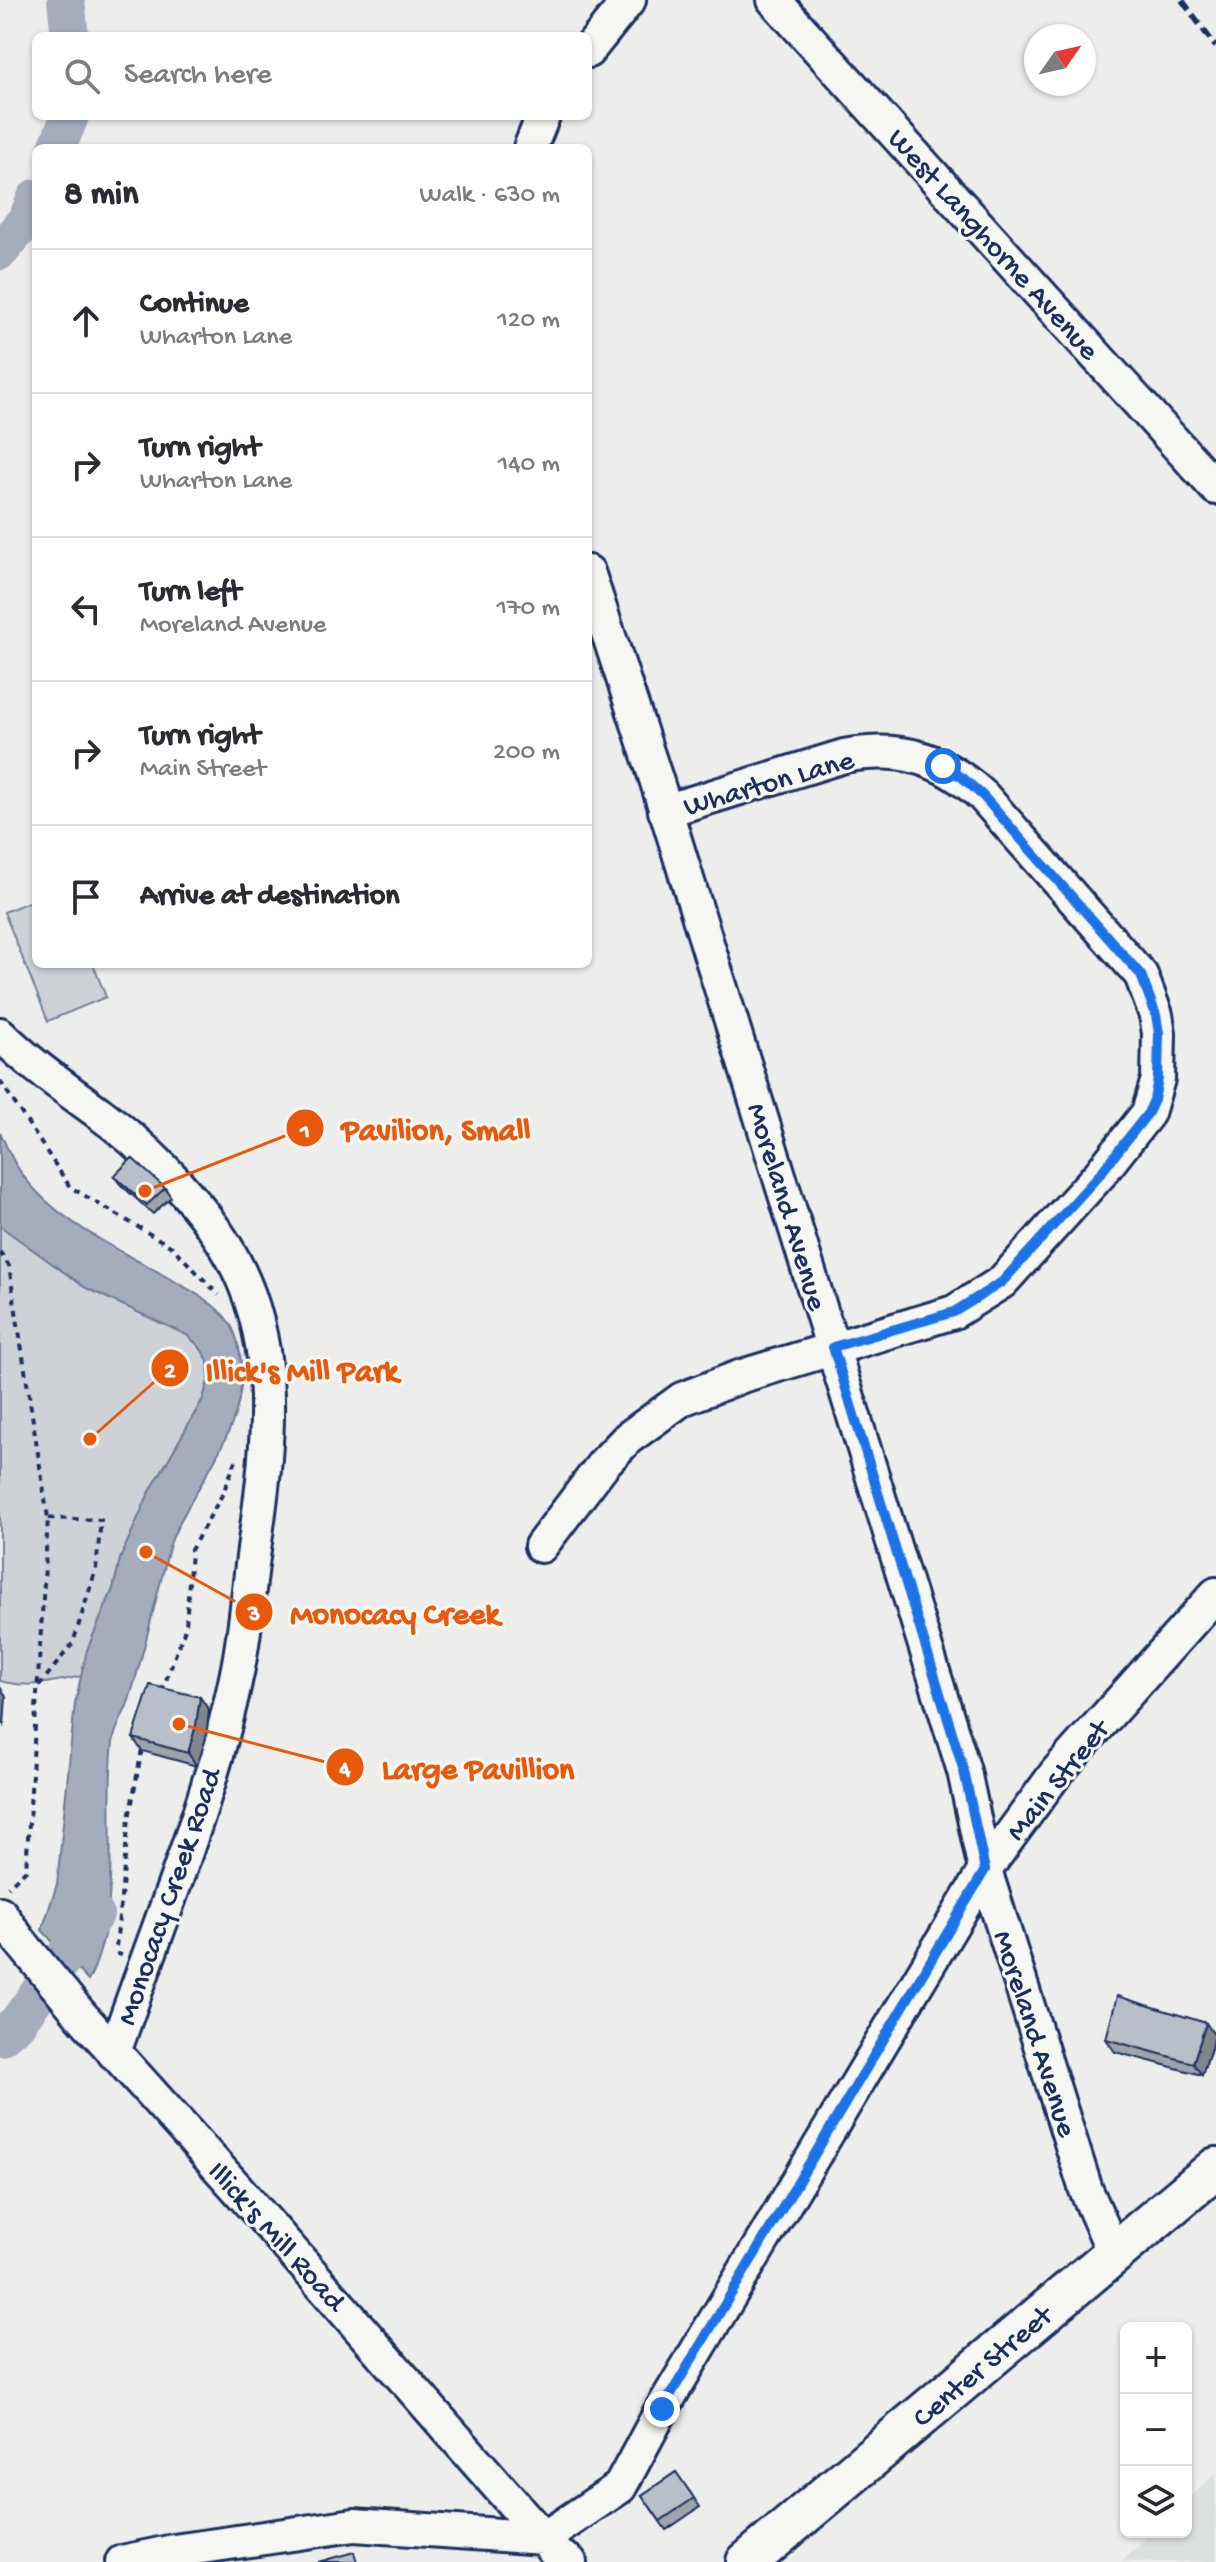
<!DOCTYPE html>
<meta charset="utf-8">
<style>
:root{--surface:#fff;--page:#f7f7f7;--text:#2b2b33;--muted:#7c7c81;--line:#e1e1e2}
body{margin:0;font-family:"Gochi Hand",sans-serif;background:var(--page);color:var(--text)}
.controls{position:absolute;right:24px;bottom:24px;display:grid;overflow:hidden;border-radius:12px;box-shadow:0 2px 6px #0004}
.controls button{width:72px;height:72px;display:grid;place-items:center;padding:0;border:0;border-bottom:2px solid var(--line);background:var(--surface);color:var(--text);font:40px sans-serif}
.compass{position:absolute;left:1024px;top:24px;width:72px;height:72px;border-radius:50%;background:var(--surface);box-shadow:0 2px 6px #0004;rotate:56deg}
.stop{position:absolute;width:24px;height:24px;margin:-18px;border:6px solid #1a73e8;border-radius:50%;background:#fff}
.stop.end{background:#1a73e8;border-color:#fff;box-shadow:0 2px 8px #0008}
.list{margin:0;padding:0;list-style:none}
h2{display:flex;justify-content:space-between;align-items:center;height:104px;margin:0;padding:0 32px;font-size:34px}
h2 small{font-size:26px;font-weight:400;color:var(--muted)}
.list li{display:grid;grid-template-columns:52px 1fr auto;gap:24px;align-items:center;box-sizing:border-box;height:144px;padding:0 32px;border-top:2px solid var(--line)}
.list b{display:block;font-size:30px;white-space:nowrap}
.list p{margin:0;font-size:26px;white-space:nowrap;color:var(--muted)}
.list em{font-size:26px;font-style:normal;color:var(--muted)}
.icon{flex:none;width:44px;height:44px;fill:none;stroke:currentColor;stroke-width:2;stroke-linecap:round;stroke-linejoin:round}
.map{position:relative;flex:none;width:1216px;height:2562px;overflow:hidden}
.search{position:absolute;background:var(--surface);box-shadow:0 2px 6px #0004;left:32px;top:32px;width:560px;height:88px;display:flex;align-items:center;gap:20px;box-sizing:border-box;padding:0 28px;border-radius:12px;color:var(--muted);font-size:30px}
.panel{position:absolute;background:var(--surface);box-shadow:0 2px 6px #0004;left:32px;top:144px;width:560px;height:824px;border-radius:12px}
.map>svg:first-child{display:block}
.built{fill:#dde0e1}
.green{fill:#ced2d7;stroke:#74809a;stroke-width:2}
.water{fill:#a5acbc;stroke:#6e7a96;stroke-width:2}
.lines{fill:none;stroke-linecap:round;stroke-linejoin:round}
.river{stroke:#a5acbc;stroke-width:38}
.minor-casing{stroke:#1b2f5e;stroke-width:38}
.major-casing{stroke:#1b2f5e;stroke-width:46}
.path{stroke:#1b2f5e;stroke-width:4;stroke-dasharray:6 6;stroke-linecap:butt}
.minor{stroke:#f6f6f2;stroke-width:32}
.major{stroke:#f6f6f2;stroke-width:40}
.rail{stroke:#1b2f5e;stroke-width:6;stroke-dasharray:12 6;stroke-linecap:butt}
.wall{fill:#9fa4ac;stroke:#1b2f5e;stroke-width:2}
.shaded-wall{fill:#82868c;stroke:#1b2f5e;stroke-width:2}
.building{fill:#b9bfc8;stroke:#1b2f5e;stroke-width:2}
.route{stroke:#1a73e8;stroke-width:10}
.labels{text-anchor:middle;stroke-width:6;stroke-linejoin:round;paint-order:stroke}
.street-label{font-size:30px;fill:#1b2f5e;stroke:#f6f6f2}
.leader{fill:none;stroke:#e8590c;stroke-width:3}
.callout-dot{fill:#e8590c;stroke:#f6f6f2;stroke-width:3}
.mark-label{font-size:24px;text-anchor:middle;font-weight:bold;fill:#fff}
.callout-label{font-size:32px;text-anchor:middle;font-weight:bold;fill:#e8590c;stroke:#f6f6f2;stroke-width:6;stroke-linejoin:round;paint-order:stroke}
</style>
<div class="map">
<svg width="1216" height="2562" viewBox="0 0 1216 2562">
<rect width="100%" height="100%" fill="#edeeec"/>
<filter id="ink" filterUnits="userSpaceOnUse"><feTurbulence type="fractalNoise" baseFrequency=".0125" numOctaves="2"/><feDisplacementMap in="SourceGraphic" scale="16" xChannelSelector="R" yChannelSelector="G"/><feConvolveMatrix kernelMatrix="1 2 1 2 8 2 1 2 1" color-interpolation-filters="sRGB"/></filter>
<g filter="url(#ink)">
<!-- built -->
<path class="built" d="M 1216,2473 L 1216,2562 L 1121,2562 L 1153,2532 L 1186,2532 L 1186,2501 Z"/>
<!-- green -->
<path class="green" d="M 36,899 L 36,964 L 93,964 L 106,997 L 48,1021 L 4,912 Z
M 0,1225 L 86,1288 L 187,1335 L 199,1346 L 208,1360 L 209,1378 L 203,1399 L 157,1480 L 126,1545 L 113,1589 L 90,1643 L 82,1676 C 53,1682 29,1689 0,1681 Z"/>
<!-- water -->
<path class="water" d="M 0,1132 C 5,1143 10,1155 16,1165 C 46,1215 111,1246 160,1273 C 182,1286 213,1300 229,1322 C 237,1334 239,1347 241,1362 C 248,1429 196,1481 172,1539 C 167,1552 165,1567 161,1580 C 151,1619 142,1659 130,1697 C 126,1712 115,1727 113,1742 C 104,1816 124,1913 88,1981 L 42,1930 L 57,1884 L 75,1703 L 87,1650 L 113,1589 L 120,1559 L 148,1495 L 203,1399 L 209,1378 L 208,1360 L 199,1346 L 187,1335 L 86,1288 L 0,1226 Z"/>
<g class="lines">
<!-- river -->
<path class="river" d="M 66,0 L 70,36
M 57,148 L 70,116
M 0,251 L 27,219 L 36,198
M 0,2037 L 17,2023 L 95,1914"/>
<!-- minor casing -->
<g class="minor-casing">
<path id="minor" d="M 774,0 L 1216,488
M 588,51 L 629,0
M 530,148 L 543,116
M 588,572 L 656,779 L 964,1771 L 985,1870 L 1086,2190 L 1114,2253
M 0,1034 C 30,1064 65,1088 99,1113 C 143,1145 186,1188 217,1233 C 283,1328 270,1434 255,1542 C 249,1584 246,1627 238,1668 C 212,1800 157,1926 114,2053
M 541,1546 L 604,1463 L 628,1438 L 682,1399 L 742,1376 L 954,1312 L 1002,1282 L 1100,1174 L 1148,1113 L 1158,1079 L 1159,1033 L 1156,1015 L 1141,975 L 983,796 C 940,757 901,746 844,756 L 665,811
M 0,1913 L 19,1940 L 80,2014 L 235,2186 L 559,2556 L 570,2562
M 122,2562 L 174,2551 L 354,2525 L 544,2538 L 620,2487 L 662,2409 L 985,1870 L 1056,1773 L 1216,1594"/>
</g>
<!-- major casing -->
<g class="major-casing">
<path id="major" d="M 747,2562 L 1216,2168"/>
</g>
<!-- path -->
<path class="path" d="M 0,1081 L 70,1187 L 172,1247 L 219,1295
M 0,1252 L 9,1266 L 48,1518 L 26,1870 L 8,1887
M 39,1686 L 73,1643 L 96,1569 L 101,1520 L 48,1518
M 162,1691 L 186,1626 L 191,1550 L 222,1495 L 238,1456
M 122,1955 L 118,1954 L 116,1947 L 129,1818 L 142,1749"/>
<!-- minor -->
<use href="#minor" class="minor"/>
<!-- major -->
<use href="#major" class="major"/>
<!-- rail -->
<path class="rail" d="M 1182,0 L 1216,47"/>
</g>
<!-- wall -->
<path class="wall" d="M 114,1176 L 165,1188 L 171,1197 L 153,1214 L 120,1184 Z
M 209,1710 L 206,1738 L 197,1766 L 142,1751 L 133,1738 Z
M 1215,2036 L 1202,2075 L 1115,2052 L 1106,2039 Z
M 676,2472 L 700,2507 L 666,2530 L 642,2495 Z"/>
<!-- shaded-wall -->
<path class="shaded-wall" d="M 0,1687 L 6,1696 L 4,1725 L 0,1719 Z
M 200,1697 L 209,1710 L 206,1738 L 197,1766 L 188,1753 Z
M 1206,2023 L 1215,2036 L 1202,2075 L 1193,2063 Z"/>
<!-- building -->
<path class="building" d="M 132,1158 L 165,1188 L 147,1205 L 114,1176 Z
M 150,1685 L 200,1697 L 196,1725 L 188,1753 L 133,1738 Z
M 1117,1996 L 1206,2023 L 1193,2063 L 1106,2039 Z
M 676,2472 L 694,2498 L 660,2521 L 642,2495 Z
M 354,2552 L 357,2562 L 318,2562 Z"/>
</g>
<g class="lines" filter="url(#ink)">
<!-- route -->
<path class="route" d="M 662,2409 L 985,1870 L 964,1771 L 833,1347 L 954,1312 L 1002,1282 L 1100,1174 L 1148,1113 L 1154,1100 L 1158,1079 L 1159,1033 L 1156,1015 L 1141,975 L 983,796 L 963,778 L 943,766"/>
</g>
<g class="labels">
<!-- street labels -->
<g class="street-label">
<text transform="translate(995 243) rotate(48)" y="10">West Langhorne Avenue</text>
<text transform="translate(768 781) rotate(-16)" y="10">Wharton Lane</text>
<text transform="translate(789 1206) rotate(73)" y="10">Moreland Avenue</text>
<text transform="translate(1056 1779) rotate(-51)" y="10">Main Street</text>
<text transform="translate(167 1896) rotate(-71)" y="10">Monocacy Creek Road</text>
<text transform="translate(1037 2033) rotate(72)" y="10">Moreland Avenue</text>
<text transform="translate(278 2235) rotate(48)" y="10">Illick's Mill Road</text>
<text transform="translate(981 2365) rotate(-40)" y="10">Center Street</text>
</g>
</g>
<!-- callouts -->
<path class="leader" d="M145 1191L305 1128M90 1439L170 1368M146 1552L254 1612M179 1724L345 1767"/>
<g class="callout-dot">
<circle cx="145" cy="1191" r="8"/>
<circle cx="90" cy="1439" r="8"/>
<circle cx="146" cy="1552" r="8"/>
<circle cx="179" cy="1724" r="8"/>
<circle cx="305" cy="1128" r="20"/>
<circle cx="170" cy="1368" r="20"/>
<circle cx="254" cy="1612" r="20"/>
<circle cx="345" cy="1767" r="20"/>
</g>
<g class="mark-label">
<text x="305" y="1137">1</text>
<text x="170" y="1377">2</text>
<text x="254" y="1620">3</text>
<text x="345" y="1775">4</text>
</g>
<g class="callout-label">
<text x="436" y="1139">Pavilion, Small</text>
<text x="302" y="1380">Illick's Mill Park</text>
<text x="395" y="1623">Monocacy Creek</text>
<text x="478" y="1778">Large Pavillion</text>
</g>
</svg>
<div class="controls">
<button>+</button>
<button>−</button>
<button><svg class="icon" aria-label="layers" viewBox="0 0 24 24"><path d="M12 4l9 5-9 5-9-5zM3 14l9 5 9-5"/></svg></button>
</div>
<svg class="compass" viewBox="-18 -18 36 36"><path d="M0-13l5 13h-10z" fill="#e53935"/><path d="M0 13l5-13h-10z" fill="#7c7c81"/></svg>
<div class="stop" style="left:943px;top:766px"></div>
<div class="stop end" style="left:662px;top:2409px"></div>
<div class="search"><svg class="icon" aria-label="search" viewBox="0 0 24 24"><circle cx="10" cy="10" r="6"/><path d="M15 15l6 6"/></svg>Search here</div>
<section class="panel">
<h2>8 min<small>Walk · 630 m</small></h2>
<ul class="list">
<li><svg class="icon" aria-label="ahead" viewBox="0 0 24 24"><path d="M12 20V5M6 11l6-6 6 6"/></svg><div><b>Continue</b><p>Wharton Lane</p></div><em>120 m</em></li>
<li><svg class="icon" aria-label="right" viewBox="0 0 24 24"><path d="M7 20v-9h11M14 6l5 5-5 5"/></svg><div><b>Turn right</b><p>Wharton Lane</p></div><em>140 m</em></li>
<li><svg class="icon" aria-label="left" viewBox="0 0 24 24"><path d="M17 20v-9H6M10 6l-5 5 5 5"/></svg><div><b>Turn left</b><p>Moreland Avenue</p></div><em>170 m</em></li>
<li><svg class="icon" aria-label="right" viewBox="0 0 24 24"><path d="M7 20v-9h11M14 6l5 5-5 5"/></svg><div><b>Turn right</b><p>Main Street</p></div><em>200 m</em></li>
<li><svg class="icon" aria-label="arrive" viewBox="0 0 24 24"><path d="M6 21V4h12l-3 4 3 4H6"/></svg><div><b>Arrive at destination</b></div></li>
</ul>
</section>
</div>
